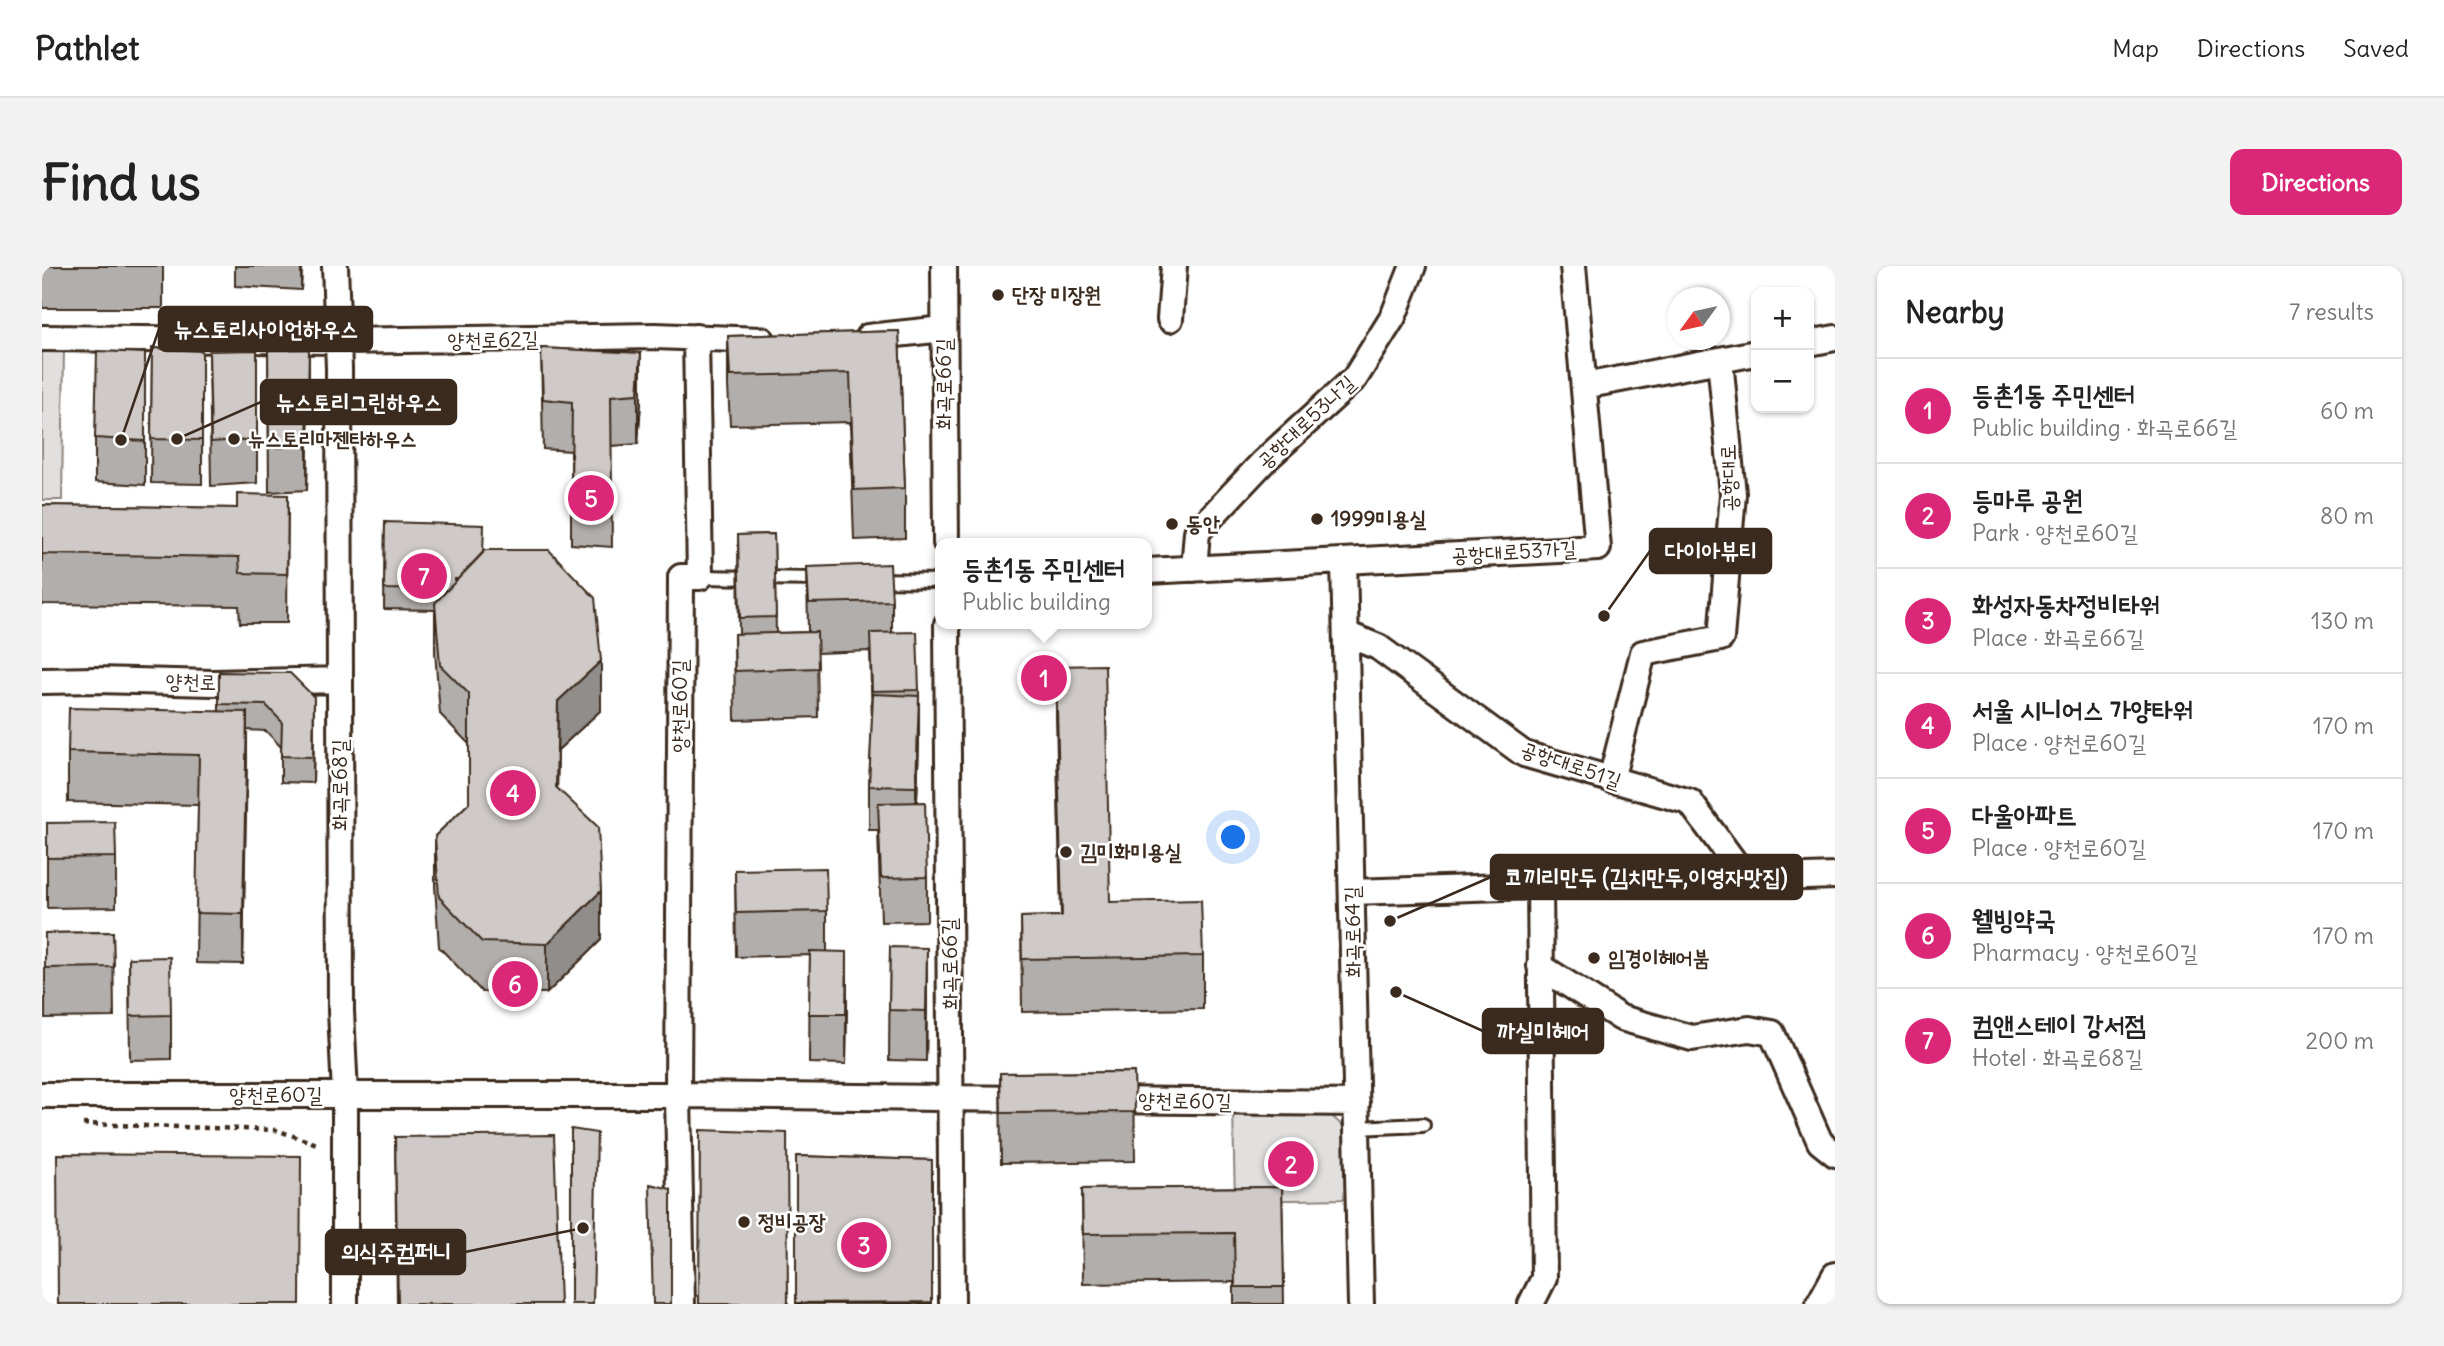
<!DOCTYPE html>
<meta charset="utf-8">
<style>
:root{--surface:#fff;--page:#f2f2f2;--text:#222;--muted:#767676;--line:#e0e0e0;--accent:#db2777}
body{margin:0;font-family:Delius,"Poor Story",sans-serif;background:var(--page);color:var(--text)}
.controls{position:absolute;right:21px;top:21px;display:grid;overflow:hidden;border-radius:14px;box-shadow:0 2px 5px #0004}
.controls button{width:63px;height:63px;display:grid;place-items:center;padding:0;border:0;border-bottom:2px solid var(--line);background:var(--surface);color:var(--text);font:35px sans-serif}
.compass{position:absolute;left:1625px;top:21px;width:63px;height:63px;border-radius:50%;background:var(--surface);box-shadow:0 2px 5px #0004;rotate:237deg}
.you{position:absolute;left:1192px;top:572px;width:24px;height:24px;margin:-18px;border:5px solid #fff;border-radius:50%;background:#1a73e8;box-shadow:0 0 0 10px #1a73e833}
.badge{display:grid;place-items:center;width:46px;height:46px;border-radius:50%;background:var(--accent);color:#fff;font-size:23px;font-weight:700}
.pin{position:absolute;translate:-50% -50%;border:4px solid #fff;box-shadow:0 2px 7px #0006}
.popup{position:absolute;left:893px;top:272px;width:217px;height:91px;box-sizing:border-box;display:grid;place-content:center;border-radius:14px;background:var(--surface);filter:drop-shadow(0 2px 5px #0005);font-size:23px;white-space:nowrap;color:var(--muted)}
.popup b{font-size:26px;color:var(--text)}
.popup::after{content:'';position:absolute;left:50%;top:100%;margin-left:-14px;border:14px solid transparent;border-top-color:var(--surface)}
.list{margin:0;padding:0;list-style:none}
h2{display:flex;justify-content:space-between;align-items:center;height:91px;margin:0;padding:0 28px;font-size:30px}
h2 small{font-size:23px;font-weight:400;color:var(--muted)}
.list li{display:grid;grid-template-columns:46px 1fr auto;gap:21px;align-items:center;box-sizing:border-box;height:105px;padding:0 28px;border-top:2px solid var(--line)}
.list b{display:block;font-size:26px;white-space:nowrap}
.list p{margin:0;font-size:23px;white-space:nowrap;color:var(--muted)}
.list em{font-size:23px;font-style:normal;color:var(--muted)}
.map{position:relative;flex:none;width:1793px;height:1038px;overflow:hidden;border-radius:14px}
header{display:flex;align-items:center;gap:42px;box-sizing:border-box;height:98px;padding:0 35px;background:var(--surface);border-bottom:2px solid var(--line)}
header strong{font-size:33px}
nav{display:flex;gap:38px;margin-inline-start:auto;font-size:24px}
.intro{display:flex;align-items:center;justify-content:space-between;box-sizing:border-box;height:168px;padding:0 42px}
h1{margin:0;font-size:49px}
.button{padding:18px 32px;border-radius:14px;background:var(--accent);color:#fff;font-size:24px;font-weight:700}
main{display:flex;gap:42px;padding:0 42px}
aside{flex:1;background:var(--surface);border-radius:14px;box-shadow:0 2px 5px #0004}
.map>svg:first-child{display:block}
.green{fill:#e2e0de;stroke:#8e857e;stroke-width:2}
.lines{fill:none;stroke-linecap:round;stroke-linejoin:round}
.lane-casing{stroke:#3b2a1e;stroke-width:18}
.street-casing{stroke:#3b2a1e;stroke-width:30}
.path{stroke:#3b2a1e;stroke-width:4.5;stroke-dasharray:5 5;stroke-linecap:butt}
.lane{stroke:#fff;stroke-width:12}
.street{stroke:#fff;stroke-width:24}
.wall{fill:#b2aeab;stroke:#3b2a1e;stroke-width:2}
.shaded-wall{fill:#918d8b;stroke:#3b2a1e;stroke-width:2}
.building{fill:#cfcac7;stroke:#3b2a1e;stroke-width:2}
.poi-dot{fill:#3b2a1e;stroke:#fff;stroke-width:2.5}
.labels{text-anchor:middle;stroke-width:5;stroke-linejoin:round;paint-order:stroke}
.poi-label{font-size:21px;font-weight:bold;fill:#3b2a1e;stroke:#fff;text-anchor:start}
.street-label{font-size:21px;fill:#3b2a1e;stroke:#fff}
.leader{fill:none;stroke:#3b2a1e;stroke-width:2.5}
.callout-dot{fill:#3b2a1e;stroke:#fff;stroke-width:2.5}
.callout{fill:#3b2a1e;stroke:#3b2a1e;stroke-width:2.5}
.callout-label{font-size:23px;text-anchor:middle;font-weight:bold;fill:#fff}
</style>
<header>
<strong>Pathlet</strong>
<nav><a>Map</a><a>Directions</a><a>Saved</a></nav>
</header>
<div class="intro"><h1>Find us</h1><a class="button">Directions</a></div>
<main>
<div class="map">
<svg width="1793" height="1038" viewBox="0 0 1793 1038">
<rect width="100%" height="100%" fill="#fff"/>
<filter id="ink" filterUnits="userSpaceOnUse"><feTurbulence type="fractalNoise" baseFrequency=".0143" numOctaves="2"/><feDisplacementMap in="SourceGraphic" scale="14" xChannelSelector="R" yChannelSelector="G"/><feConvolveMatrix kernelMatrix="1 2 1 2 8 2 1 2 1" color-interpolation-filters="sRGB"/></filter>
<g filter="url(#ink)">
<!-- green -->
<path class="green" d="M 0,80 L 22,81 L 20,234 L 0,234 Z
M 1282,843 L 1304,863 L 1306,933 L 1193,935 L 1191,844 Z"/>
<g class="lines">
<!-- lane casing -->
<g class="lane-casing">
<path id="lane" d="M 658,311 L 780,313
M 833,314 L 899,315
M 1315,862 L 1381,859"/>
</g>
<!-- street casing -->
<g class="street-casing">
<path id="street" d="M 293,0 L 297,102 L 299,745 L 303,828 L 303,1038
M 902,0 L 904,277
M 1128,53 L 1132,0
M 826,71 L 902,63
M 0,72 L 295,75 L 613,70 L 720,74
M 1767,77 L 1793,72
M 1542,120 L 1714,87
M 1302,295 L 1319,1038
M 1152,303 L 1155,266 L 1221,196 L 1313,112 L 1351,51 L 1371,0
M 1105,305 L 1556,282 L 1531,0
M 905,358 L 910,1038
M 1304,368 L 1336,381 L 1482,488 L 1648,536 L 1706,615
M 0,415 L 54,414 L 171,417 L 298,414
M 1569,514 L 1601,387 L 1679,372 L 1691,228 L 1678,94
M 1310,626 L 1793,610
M 1498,700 L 1579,752 L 1650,772 L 1707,763 L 1730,767 L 1778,876 L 1793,888
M 0,829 L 636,829 L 990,833
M 1061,834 L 1315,837
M 640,1038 L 636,829 L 639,311 L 658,311 L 654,71
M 1489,1038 L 1502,1012 L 1498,619
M 1777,1038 L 1793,1009"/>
</g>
<!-- path -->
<path class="path" d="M 41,858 L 234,864 L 275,878 L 276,881"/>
<!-- lane -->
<use href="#lane" class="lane"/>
<!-- street -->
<use href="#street" class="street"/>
</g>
<!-- wall -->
<path class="wall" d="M 0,0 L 121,0 L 121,42 L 0,42 Z
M 193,0 L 260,0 L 259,24 L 193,20 Z
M 857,65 L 863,222 L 863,272 L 812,274 L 808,156 L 688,159 L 686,119 L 686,70 Z
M 110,82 L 160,85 L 160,218 L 109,217 Z
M 499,82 L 599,87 L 599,136 L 596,178 L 569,180 L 570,281 L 529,278 L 529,185 L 501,183 Z
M 215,84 L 215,217 L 169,220 L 167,85 Z
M 226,84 L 267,127 L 265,224 L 227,226 Z
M 103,87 L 103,219 L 53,216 L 53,172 Z
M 246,229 L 245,357 L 198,357 L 197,340 L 0,338 L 0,239 L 195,242 Z
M 343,256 L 441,286 L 559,444 L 516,484 L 515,522 L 559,674 L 505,727 L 440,726 L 397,681 L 393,620 L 393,570 L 427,537 L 427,478 L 398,448 L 393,386 L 393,344 L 342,343 Z
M 732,268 L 734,367 L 766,366 L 765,301 L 850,335 L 850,366 L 877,424 L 877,474 L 875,536 L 885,611 L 885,655 L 839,656 L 836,564 L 827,564 L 827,520 L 830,457 L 828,385 L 775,387 L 776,451 L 693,454 L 692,368 L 697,368 L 696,269 Z
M 1014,400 L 1068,636 L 1161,690 L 1161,743 L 980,746 L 979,651 L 1019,650 L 1014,452 Z
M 177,406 L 272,456 L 271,517 L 239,516 L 239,481 L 224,465 L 205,464 L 201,698 L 154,697 L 156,539 L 26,536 L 26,486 L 177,445 Z
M 5,557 L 74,591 L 74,641 L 5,642 Z
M 693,604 L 785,645 L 785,685 L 805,735 L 804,798 L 767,797 L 768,689 L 694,691 Z
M 71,666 L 72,751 L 3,752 L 3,667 Z
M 848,681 L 885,732 L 884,795 L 847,794 Z
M 87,692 L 129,749 L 129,793 L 88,794 Z
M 1092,806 L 1093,895 L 959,897 L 958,807 Z
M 353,871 L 518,1038 L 355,1038 Z
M 754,890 L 890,894 L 890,1038 L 754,1038 Z
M 1240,921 L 1242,1038 L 1192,1038 L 1192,1016 L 1041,1018 L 1040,923 Z"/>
<!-- shaded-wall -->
<path class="shaded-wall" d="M 259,0 L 260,0 L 259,24 Z
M 267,83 L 267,127 L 265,224 L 265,180 Z
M 599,87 L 599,136 L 596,178 L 596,128 Z
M 559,395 L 559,444 L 516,484 L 514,570 L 516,435 Z
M 877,430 L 877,474 L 874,565 L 874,521 Z
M 272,431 L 272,456 L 271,517 L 271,491 Z
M 205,446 L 205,496 L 201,698 L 201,648 Z
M 559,625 L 559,674 L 505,727 L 505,678 Z
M 885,682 L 885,732 L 884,795 L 884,745 Z
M 805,686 L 805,735 L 804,798 L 804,748 Z"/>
<!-- building -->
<path class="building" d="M 857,65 L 863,222 L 812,224 L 808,107 L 688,110 L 686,70 Z
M 110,82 L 160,85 L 160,174 L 109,173 Z
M 499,82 L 599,87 L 596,128 L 569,130 L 570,232 L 529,229 L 530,136 L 501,133 Z
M 267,83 L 265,180 L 227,182 L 226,84 Z
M 215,84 L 215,173 L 169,176 L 167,85 Z
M 55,85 L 103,87 L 103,175 L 53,172 Z
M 195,228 L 246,229 L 245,308 L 198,307 L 197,291 L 0,288 L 0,239 L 195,242 Z
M 343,256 L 442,259 L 441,287 L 416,313 L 413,313 L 413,316 L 405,324 L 342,323 Z
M 732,268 L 734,351 L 698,352 L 696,269 Z
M 443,284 L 507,284 L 553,332 L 559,395 L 516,435 L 514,521 L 556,561 L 559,625 L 505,678 L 440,676 L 397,631 L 393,570 L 427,537 L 427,428 L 398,399 L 393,337 Z
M 848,298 L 850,335 L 767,337 L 765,301 Z
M 775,366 L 776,402 L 693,405 L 692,368 Z
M 875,366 L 877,424 L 830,425 L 828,367 Z
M 1063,399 L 1068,636 L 1159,634 L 1161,690 L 980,693 L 979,651 L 1020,650 L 1014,400 Z
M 177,406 L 248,407 L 272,431 L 271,491 L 239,490 L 240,456 L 224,439 L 177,438 Z
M 831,428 L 877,430 L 874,521 L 827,520 Z
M 27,442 L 205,446 L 201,648 L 154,647 L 157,489 L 26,486 Z
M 883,536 L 885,611 L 839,612 L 836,537 Z
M 73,556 L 74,591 L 5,592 L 5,557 Z
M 784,602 L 785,645 L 694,647 L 693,604 Z
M 71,666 L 72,701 L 3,702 L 3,667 Z
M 848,681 L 885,682 L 884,745 L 847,744 Z
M 768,685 L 805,686 L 804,748 L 767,748 Z
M 128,691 L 129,749 L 88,750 L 87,692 Z
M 1092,806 L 1093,846 L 959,847 L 958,807 Z
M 529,863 L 555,867 L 551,1038 L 529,1038 Z
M 658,864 L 745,867 L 746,1038 L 657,1038 Z
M 512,869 L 518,1038 L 356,1038 L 353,871 Z
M 15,888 L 259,890 L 258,1038 L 16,1038 Z
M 754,890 L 890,894 L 890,1036 L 754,1037 Z
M 608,918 L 629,923 L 629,1038 L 611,1038 Z
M 1240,921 L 1242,1021 L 1193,1021 L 1192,967 L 1041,968 L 1040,923 Z"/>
</g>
<!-- markers -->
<g class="poi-dot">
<circle cx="956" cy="29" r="7"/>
<circle cx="192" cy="173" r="7"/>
<circle cx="1275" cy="253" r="7"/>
<circle cx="1130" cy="258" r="7"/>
<circle cx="1024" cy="586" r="7"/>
<circle cx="1552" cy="692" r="7"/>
<circle cx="702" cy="956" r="7"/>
</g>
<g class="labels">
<!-- poi labels -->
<g class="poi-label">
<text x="970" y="36">단장 미장원</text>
<text x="206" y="180">뉴스토리마젠타하우스</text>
<text x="1289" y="260">1999미용실</text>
<text x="1144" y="265">동안</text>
<text x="1038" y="593">김미화미용실</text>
<text x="1566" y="699">임경이헤어붐</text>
<text x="716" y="963">정비공장</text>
</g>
<!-- street labels -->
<g class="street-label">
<text transform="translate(451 74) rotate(-1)" y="7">양천로62길</text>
<text transform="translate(902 118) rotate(-90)" y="7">화곡로66길</text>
<text transform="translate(1264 156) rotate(-43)" y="7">공항대로53나길</text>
<text transform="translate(1687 212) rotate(-92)" y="7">공항대로</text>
<text transform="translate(1472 286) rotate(-3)" y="7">공항대로53가길</text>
<text transform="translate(149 416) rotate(1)" y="7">양천로</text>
<text transform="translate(638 440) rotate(-90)" y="7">양천로60길</text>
<text transform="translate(1529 499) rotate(19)" y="7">공항대로51길</text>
<text transform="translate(298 519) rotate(-90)" y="7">화곡로68길</text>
<text transform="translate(1311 666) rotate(-91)" y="7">화곡로64길</text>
<text transform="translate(908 698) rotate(-91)" y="7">화곡로66길</text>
<text x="234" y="836">양천로60길</text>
<text transform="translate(1143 835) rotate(1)" y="7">양천로60길</text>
</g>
</g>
<!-- callouts -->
<path class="leader" d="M79 174L117 63M135 173L219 136M1562 350L1608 285M1348 655L1449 611M1354 726L1441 765M541 962L423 986"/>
<g class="callout-dot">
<circle cx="79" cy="174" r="7"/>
<circle cx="135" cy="173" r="7"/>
<circle cx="1562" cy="350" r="7"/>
<circle cx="1348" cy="655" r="7"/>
<circle cx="1354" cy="726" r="7"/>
<circle cx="541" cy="962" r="7"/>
</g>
<g class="callout">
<rect x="117" y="41" width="213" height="44" rx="7"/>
<rect x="219" y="114" width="195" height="44" rx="7"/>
<rect x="1608" y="263" width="121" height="44" rx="7"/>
<rect x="1449" y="589" width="311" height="44" rx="7"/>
<rect x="1441" y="743" width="120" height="44" rx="7"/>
<rect x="284" y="964" width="139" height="44" rx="7"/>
</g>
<g class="callout-label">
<text x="224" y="71">뉴스토리사이언하우스</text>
<text x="317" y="144">뉴스토리그린하우스</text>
<text x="1669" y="293">다이아뷰티</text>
<text x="1604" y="619">코끼리만두 (김치만두,이영자맛집)</text>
<text x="1501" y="773">까실미헤어</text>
<text x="354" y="994">의식주컴퍼니</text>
</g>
</svg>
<div class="controls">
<button>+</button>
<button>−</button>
</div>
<svg class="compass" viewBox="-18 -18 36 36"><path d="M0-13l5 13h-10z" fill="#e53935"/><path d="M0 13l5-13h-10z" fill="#767676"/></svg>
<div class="you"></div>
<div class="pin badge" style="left:1002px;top:412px">1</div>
<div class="popup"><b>등촌1동 주민센터</b>Public building</div>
<div class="pin badge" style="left:1249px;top:898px">2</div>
<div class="pin badge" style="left:822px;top:979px">3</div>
<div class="pin badge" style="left:471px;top:527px">4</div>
<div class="pin badge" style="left:549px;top:232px">5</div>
<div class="pin badge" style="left:473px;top:718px">6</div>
<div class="pin badge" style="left:382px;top:310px">7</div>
</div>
<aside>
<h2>Nearby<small>7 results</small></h2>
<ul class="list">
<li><span class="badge">1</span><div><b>등촌1동 주민센터</b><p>Public building · 화곡로66길</p></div><em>60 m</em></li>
<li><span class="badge">2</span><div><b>등마루 공원</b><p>Park · 양천로60길</p></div><em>80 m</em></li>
<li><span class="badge">3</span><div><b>화성자동차정비타워</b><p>Place · 화곡로66길</p></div><em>130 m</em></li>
<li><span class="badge">4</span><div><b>서울 시니어스 가양타워</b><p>Place · 양천로60길</p></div><em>170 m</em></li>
<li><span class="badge">5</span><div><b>다울아파트</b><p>Place · 양천로60길</p></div><em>170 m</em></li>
<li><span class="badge">6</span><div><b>웰빙약국</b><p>Pharmacy · 양천로60길</p></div><em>170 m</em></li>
<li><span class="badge">7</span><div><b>컴앤스테이 강서점</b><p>Hotel · 화곡로68길</p></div><em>200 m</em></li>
</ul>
</aside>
</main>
